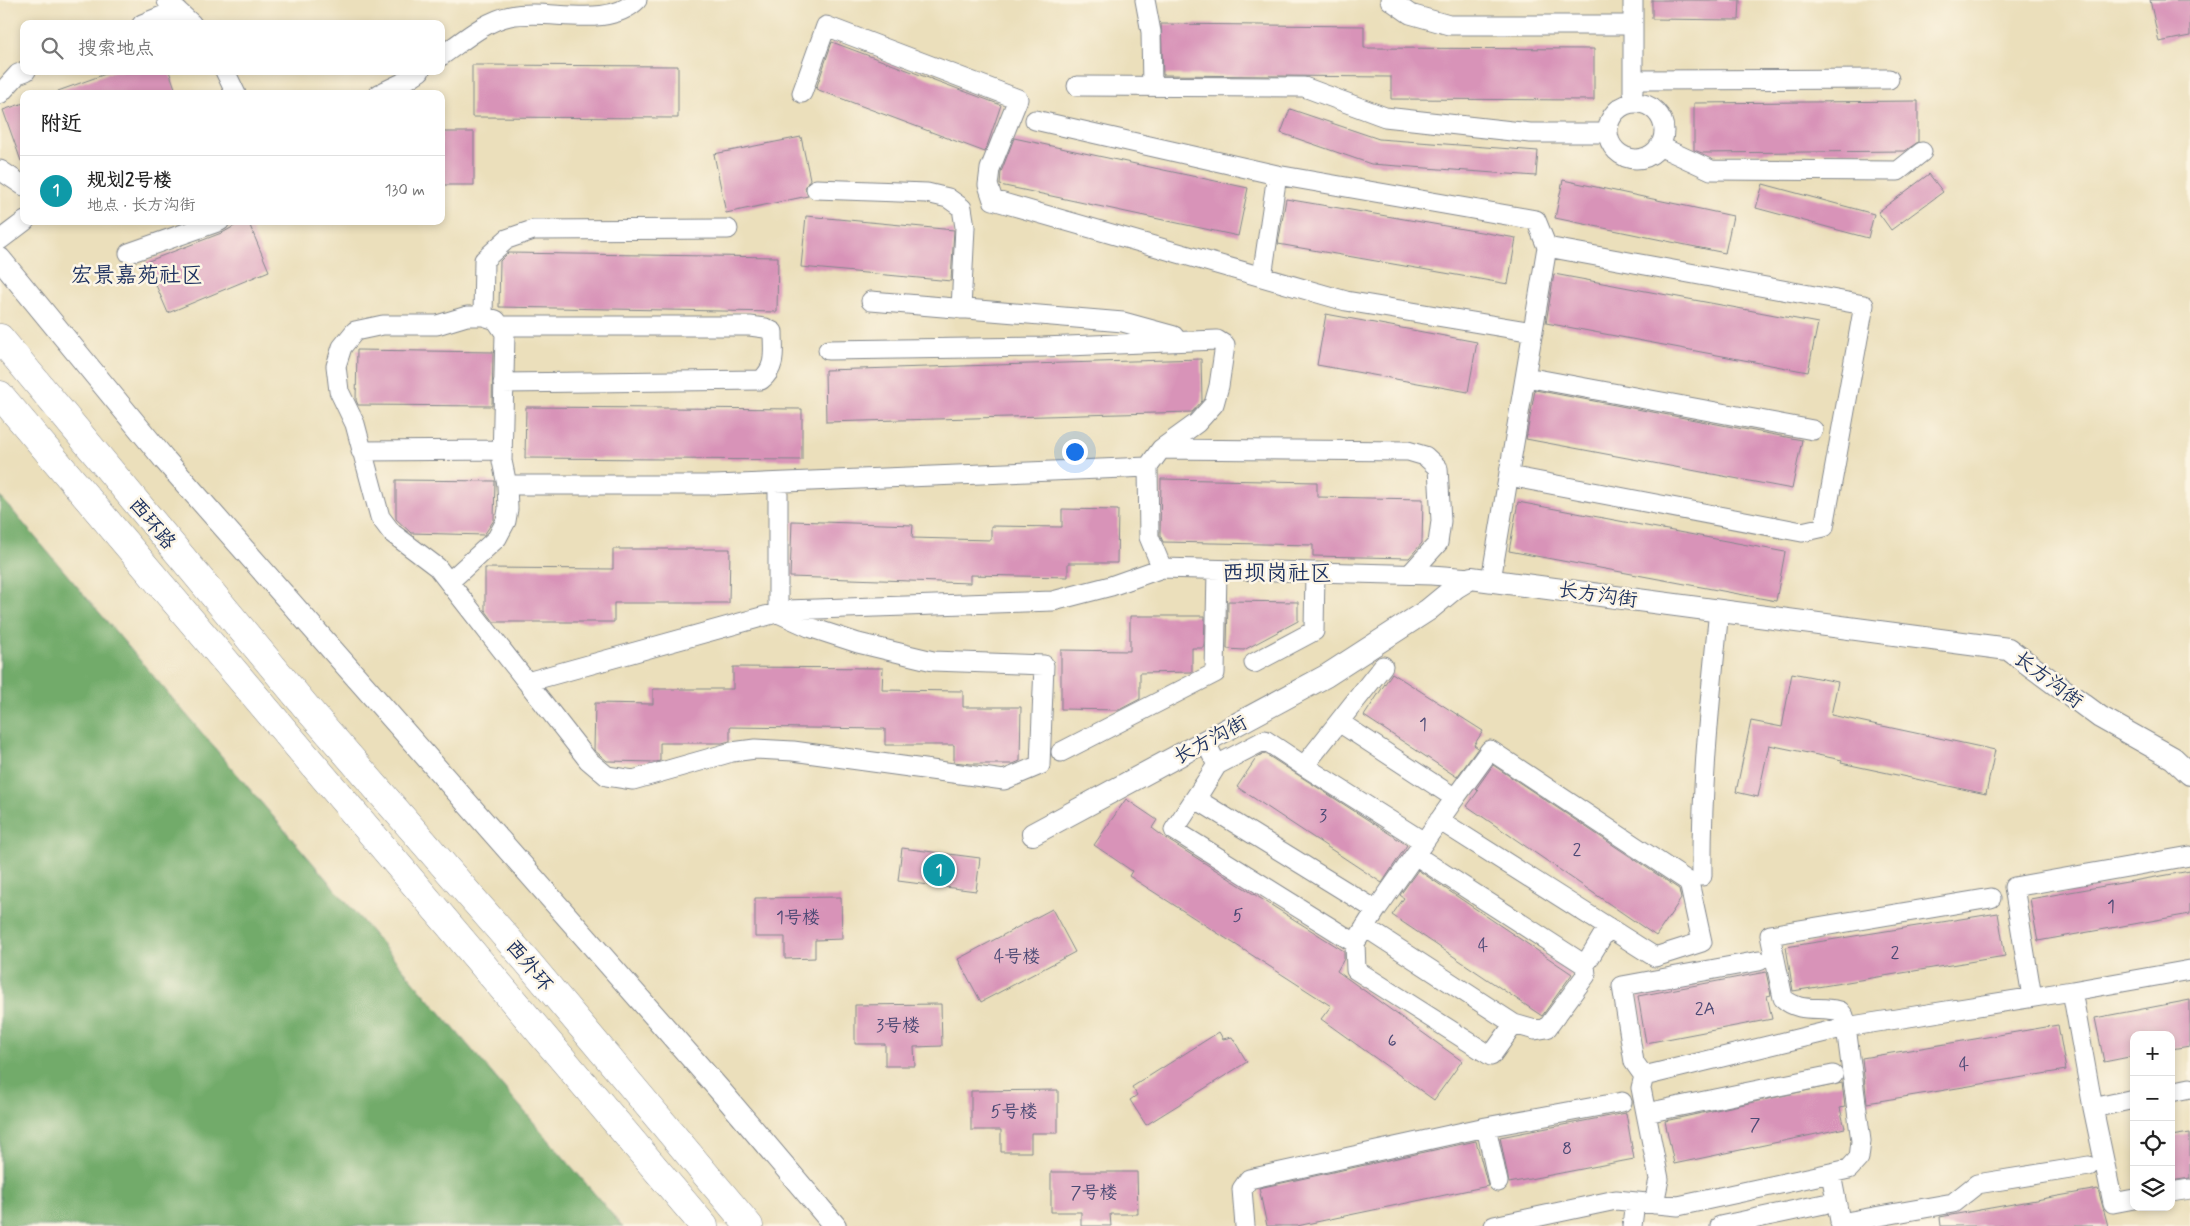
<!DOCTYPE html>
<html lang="zh">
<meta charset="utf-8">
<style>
:root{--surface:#fff;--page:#f6f6f6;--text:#222;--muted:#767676;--line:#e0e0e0;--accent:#d93025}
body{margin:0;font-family:Mynerve,"LXGW WenKai TC",sans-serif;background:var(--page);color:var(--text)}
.controls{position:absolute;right:15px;bottom:15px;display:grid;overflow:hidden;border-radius:10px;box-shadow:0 2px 8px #0003}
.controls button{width:45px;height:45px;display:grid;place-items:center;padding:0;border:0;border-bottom:1px solid var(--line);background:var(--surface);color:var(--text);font:25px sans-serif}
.you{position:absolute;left:1074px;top:451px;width:18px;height:18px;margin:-12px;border:4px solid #fff;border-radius:50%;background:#1a73e8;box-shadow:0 0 0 8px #1a73e833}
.badge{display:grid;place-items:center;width:32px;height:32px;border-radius:50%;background:var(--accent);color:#fff;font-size:16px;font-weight:700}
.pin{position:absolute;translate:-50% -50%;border:2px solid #fff;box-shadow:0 1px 5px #0006}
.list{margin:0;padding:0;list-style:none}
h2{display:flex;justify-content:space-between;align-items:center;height:65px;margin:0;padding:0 20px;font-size:21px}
h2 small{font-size:16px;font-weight:400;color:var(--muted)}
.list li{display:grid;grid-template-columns:32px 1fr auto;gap:15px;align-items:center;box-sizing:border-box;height:70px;padding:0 20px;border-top:1px solid var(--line)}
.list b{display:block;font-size:19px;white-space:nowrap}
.list p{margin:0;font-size:16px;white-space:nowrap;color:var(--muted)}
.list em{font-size:16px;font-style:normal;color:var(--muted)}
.icon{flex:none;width:28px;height:28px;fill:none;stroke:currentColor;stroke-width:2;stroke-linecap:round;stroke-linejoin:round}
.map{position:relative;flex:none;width:2190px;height:1226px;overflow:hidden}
.search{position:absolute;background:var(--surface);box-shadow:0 2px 8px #0003;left:20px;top:20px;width:425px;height:55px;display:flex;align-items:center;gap:12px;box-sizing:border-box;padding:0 18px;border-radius:10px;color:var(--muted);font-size:19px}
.panel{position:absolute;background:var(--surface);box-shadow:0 2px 8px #0003;left:20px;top:90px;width:425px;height:135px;border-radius:10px}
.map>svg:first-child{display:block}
.forest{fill:#72ab6a;stroke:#466d64}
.building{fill:#d893b8}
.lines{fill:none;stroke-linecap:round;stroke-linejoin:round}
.minor-casing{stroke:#83878c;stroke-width:21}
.tertiary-casing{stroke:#83878c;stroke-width:24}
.trunk-casing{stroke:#83878c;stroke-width:29}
.minor{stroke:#fff;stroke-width:19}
.tertiary{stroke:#fff;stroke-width:22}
.trunk{stroke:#fff;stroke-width:28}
.labels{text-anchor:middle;stroke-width:5;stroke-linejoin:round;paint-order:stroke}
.number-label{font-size:18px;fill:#4a4874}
.street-label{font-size:20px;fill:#1b2f5e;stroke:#fcf5e5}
.quarter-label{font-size:22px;fill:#1b2f5e;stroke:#fcf5e5}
</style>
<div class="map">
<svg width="2190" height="1226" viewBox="0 0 2190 1226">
<rect width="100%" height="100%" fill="#fcf5e5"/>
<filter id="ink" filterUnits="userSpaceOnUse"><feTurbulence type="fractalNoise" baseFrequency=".02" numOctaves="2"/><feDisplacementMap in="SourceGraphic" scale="10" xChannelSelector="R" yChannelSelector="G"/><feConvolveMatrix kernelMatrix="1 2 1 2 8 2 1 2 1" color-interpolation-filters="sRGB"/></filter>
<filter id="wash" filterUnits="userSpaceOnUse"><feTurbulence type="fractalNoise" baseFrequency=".0096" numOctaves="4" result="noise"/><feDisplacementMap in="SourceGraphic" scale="20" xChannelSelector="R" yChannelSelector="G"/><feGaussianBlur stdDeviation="1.12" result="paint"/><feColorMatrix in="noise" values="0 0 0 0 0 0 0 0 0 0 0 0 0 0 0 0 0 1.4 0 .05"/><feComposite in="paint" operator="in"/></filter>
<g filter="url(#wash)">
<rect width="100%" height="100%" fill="#ebdfbb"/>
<!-- forest -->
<path class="forest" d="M 0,496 L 622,1226 L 623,1226 L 0,1226 Z"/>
<g id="blocks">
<!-- building -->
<path class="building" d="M 1652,0 L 1740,0 L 1739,20 L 1652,19 Z
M 2150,0 L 2190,0 L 2190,36 L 2159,42 Z
M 1161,24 L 1364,26 L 1364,48 L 1594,49 L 1594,100 L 1391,99 L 1391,77 L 1163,75 Z
M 832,42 L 1001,105 L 985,152 L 816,89 Z
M 472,65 L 678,66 L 678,118 L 472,117 Z
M 114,71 L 169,71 L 177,94 L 58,94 L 58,91 Z
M 1918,101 L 1918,142 L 1905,151 L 1702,153 L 1694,150 L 1694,103 Z
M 24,103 L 24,161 L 21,161 L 3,110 Z
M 1290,109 L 1379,139 L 1538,151 L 1536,176 L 1371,164 L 1281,133 Z
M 441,132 L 474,132 L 474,185 L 441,185 Z
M 801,137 L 810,179 L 805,188 L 808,196 L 726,213 L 714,154 Z
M 1014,138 L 1248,188 L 1238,236 L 1000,185 L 1001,172 Z
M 1929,174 L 1943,192 L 1891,230 L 1878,212 Z
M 1563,180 L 1733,216 L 1725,253 L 1555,218 Z
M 1763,184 L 1874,214 L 1868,238 L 1756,208 Z
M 1286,199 L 1516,238 L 1508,284 L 1278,244 Z
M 806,216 L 954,230 L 951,281 L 801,267 Z
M 243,221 L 248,221 L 269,271 L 168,313 L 146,262 L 224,232 Z
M 508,253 L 778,257 L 777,312 L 499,307 L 500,261 Z
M 1554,274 L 1818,323 L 1808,372 L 1546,323 Z
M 1326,314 L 1477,342 L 1468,392 L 1317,365 Z
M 357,350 L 493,352 L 492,406 L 358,405 L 356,400 Z
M 1201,359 L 1202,401 L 1192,412 L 826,422 L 825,370 Z
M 1535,390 L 1802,440 L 1792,489 L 1526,439 Z
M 526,407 L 802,409 L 802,460 L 525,458 Z
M 1161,479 L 1317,482 L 1317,497 L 1423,499 L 1422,543 L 1409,558 L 1313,556 L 1313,545 L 1163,542 L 1160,535 Z
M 396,480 L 495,481 L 494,520 L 484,535 L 411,533 L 396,519 Z
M 1518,502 L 1785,552 L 1776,601 L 1509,551 Z
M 1062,509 L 1118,510 L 1117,563 L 1068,563 L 1068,577 L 970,575 L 970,583 L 790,577 L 792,521 L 913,525 L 912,538 L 991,540 L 991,526 L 1062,527 Z
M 613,549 L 730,549 L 729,603 L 614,603 L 614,622 L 494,622 L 485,610 L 485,568 L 613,569 Z
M 1228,601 L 1298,602 L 1298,621 L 1244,650 L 1227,649 Z
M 1130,616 L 1205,616 L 1204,648 L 1192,648 L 1192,672 L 1140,673 L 1140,699 L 1119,710 L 1061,709 L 1061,650 L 1130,651 Z
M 733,667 L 883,668 L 882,690 L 963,691 L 963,707 L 1021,707 L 1020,761 L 1013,764 L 971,764 L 954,762 L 954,745 L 885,745 L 885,729 L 730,727 L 730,741 L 722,743 L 660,743 L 660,761 L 656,762 L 607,761 L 594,750 L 595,703 L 653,704 L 653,689 L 733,689 Z
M 1392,673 L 1483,731 L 1474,745 L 1478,748 L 1457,777 L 1364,716 Z
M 1792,673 L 1838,682 L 1831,715 L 1995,750 L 1986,794 L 1841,763 L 1842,760 L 1769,745 L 1758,797 L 1736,792 L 1751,721 L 1782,727 Z
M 1264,753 L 1407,845 L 1382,883 L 1237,787 L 1257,757 Z
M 1493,765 L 1679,889 L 1681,899 L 1656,936 L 1467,806 L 1478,791 L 1476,789 Z
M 1126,799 L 1157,820 L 1152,828 L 1168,840 L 1344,951 L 1344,959 L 1337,971 L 1462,1061 L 1434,1100 L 1321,1019 L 1331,1006 L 1129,876 L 1132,871 L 1094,845 Z
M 902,848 L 980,858 L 976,891 L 898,881 Z
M 1418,870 L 1572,974 L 1542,1016 L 1392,915 L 1404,898 L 1400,895 Z
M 2190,871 L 2190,914 L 2038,941 L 2030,899 Z
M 841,897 L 842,939 L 815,940 L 815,958 L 785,959 L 785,937 L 755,937 L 755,898 Z
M 1052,909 L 1075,952 L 981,1002 L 958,959 Z
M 1998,913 L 2005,956 L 1793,991 L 1786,947 Z
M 1766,972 L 1771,995 L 1767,996 L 1772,1019 L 1646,1043 L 1638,996 Z
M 2190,1000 L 2190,1046 L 2171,1049 L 2171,1035 L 2134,1035 L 2134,1056 L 2104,1062 L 2095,1018 Z
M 941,1004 L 942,1046 L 914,1047 L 915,1066 L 885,1066 L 885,1044 L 855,1044 L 855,1005 Z
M 2058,1025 L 2066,1070 L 1867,1103 L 1862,1058 Z
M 1219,1032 L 1223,1039 L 1232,1037 L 1247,1062 L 1146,1125 L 1130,1100 L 1137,1095 L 1132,1087 Z
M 1842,1083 L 1845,1107 L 1840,1108 L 1845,1128 L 1674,1164 L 1665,1121 Z
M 1058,1090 L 1058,1133 L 1031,1133 L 1031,1152 L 1001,1152 L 1001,1130 L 971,1130 L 971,1091 Z
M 1626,1113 L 1634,1159 L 1509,1183 L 1500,1137 Z
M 2190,1133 L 2190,1178 L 2171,1181 L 2171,1136 Z
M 1476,1141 L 1488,1186 L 1297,1226 L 1267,1226 L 1259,1188 Z
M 1051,1172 L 1137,1172 L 1138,1214 L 1110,1214 L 1111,1226 L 1081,1226 L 1081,1212 L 1051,1212 Z
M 2098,1189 L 2108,1226 L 1941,1226 L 1940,1217 Z"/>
</g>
</g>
<g filter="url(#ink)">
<use href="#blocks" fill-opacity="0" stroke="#83878c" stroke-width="1"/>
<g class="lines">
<!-- minor casing -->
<g class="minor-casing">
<path id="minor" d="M 1145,0 L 1151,32 L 1152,86
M 1390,0 L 1410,14 L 1449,25 L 1633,25
M 167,1 L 192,24
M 142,24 L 177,10
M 441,56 C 463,41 485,21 510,16 C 549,8 607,30 637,0
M 225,71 L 236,94
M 1633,80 L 1889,79
M 1077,86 L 1304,87 L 1385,117 L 1530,133 L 1608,133
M 1633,92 L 1633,0
M 802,93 L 826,26 L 1018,99 L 990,169 L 988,185 L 993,200 L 1346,301 L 1533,332
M 0,94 L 18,74 L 26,71
M 379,94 L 402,83 L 420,71
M1608 131a28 28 0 1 1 56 0a28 28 0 1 1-56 0Z
M 1035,120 L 1277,175 L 1536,220 L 1547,247
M 1659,146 L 1711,170 L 1898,171 L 1922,152
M 0,170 L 24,186
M 816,189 L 927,193 L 948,198 L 962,208 L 965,227 L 961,309
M 0,240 L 25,221
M 129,253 L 220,221
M 1262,277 L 1277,175
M 871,301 L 1123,322 L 1174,336
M 483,316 L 484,260 L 507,239 L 533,230 L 728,229
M 500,326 L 750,326 L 765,328 L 773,332 C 773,351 777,367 761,380 L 503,383
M 828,350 L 1043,347 L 1217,340 L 1225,345 L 1219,386 L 1214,404 L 1197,423 L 1161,449 L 1148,467 L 1149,537 L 1162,568
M 1526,377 L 1813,430
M 1161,449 L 1408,451 L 1425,456 L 1438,468 L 1441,521 L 1438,543 L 1410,574
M 361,451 L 502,450
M 507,485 L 715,485 L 1148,467
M 1491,580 L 1547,247 L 1864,305 L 1824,527 L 1802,532 L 1509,476
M 449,582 L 497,538 L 506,521 L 508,509 L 507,485 L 502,461 L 505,333 L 496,320 L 483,316 L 467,316 L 437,325 L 383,325 L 355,331 L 342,347 L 336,366 L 339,391 L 355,424 L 380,517 L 392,533 L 437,567 L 588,760 L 607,776 L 633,780 L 732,752 L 755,749 L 793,751 L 1004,780 L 1040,765 L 1044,665 L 933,661 L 858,643 L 809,627 L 778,613 L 778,483
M 1254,663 L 1314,631 L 1315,572
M 527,682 L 787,610 L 1053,601 L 1111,586 L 1162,568 L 1431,575 L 1471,578
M 1339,722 L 1455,798 L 1376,910
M 1205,741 L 1217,765 L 1265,740 L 1304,766 L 1383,666
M 1061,752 L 1215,673 L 1217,570
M 1217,765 L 1196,799 L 1376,910 L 1355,943 L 1174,830 Z
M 1304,766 L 1424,842
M 1439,820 L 1655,957 L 1702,942 L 1689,882 L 1490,750 L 1455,798
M 1415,855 L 1585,965 L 1608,927
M 1702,876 C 1701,787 1710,699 1719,610
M 1355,943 L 1356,970 L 1491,1056 L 1514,1024 L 1365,927
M 2072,991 L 2190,970
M 2032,997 L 2014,887 L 2190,856
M 1514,1024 L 1535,1030 L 1547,1028 L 1586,975 L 1585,965
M 1644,1076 L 1634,1062 L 1622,986 L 1759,961
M 2171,1092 L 2190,1088
M 2093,1108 L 2113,1203 L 2134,1199
M 1646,1113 L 1833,1075
M 1486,1127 L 1498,1182
M 1831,1174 L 1841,1226
M 2171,1192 L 2190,1189
M 1654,1204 L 1659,1179 L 1641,1088 L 1644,1076 L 1846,1027 L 1844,1016 L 1840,1011 C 1820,1005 1800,1014 1783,998 L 1770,935 L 1991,898
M 1840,1223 L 1953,1203 L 1977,1184 L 2089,1166
M 1245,1226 L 1242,1189 L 1249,1179 L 1486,1127 L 1622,1102
M 1494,1226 L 1616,1200 L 1678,1206 L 1849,1169 L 1859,1158 L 1861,1141 L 1846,1027 L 2072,991 L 2093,1108 L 2134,1099
M 1632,1226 L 1635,1202
M 1720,1226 L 1824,1204"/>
</g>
<!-- tertiary casing -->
<g class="tertiary-casing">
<path id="tertiary" d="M 0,259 L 165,460 L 718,1088 L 835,1226
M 1033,834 L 1326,676 L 1428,610 L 1456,587 L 1471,578 L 2008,649 L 2100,717 L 2173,758 L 2190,774"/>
</g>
<!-- trunk casing -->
<g class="trunk-casing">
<path id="trunk" d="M 0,338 L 307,708 L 526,960 L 749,1226
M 0,395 L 704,1226"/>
</g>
<!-- minor -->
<use href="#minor" class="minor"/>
<!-- tertiary -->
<use href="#tertiary" class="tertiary"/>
<!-- trunk -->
<use href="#trunk" class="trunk"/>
</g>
</g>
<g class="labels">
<!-- number labels -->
<g class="number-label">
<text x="1423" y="730">1</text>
<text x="1323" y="821">3</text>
<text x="1577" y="855">2</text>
<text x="2111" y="912">1</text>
<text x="1238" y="921">5</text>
<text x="798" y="923">1号楼</text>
<text x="1483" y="951">4</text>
<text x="1895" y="958">2</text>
<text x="1017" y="962">4号楼</text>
<text x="1705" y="1014">2A</text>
<text x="898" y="1031">3号楼</text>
<text x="1392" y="1046">6</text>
<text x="1964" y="1070">4</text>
<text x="1014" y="1117">5号楼</text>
<text x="1755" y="1130">7</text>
<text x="1567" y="1154">8</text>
<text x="1094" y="1198">7号楼</text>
</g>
<!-- street labels -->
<g class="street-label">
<text transform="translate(153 523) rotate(50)" y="7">西环路</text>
<text transform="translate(1598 594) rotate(8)" y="7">长方沟街</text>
<text transform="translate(2049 679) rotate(37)" y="7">长方沟街</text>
<text transform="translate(1210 739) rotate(-28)" y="7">长方沟街</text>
<text transform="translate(530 965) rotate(50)" y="7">西外环</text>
</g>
<!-- quarter labels -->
<g class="quarter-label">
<text x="137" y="282">宏景嘉苑社区</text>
<text x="1277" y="580">西坝岗社区</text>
</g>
</g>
</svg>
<div class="controls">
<button>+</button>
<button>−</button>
<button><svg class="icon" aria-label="locate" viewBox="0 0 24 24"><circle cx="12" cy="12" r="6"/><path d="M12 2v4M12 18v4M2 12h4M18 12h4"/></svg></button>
<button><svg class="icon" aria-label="layers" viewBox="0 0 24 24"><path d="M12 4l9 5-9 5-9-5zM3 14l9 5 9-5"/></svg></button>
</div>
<div class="you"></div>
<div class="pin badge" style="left:939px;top:870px;background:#0f9aa8">1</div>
<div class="search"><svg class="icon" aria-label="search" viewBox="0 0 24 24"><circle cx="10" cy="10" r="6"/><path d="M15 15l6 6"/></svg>搜索地点</div>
<section class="panel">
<h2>附近<small></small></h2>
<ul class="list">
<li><span class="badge" style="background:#0f9aa8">1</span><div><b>规划2号楼</b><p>地点 · 长方沟街</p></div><em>130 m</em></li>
</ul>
</section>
</div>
